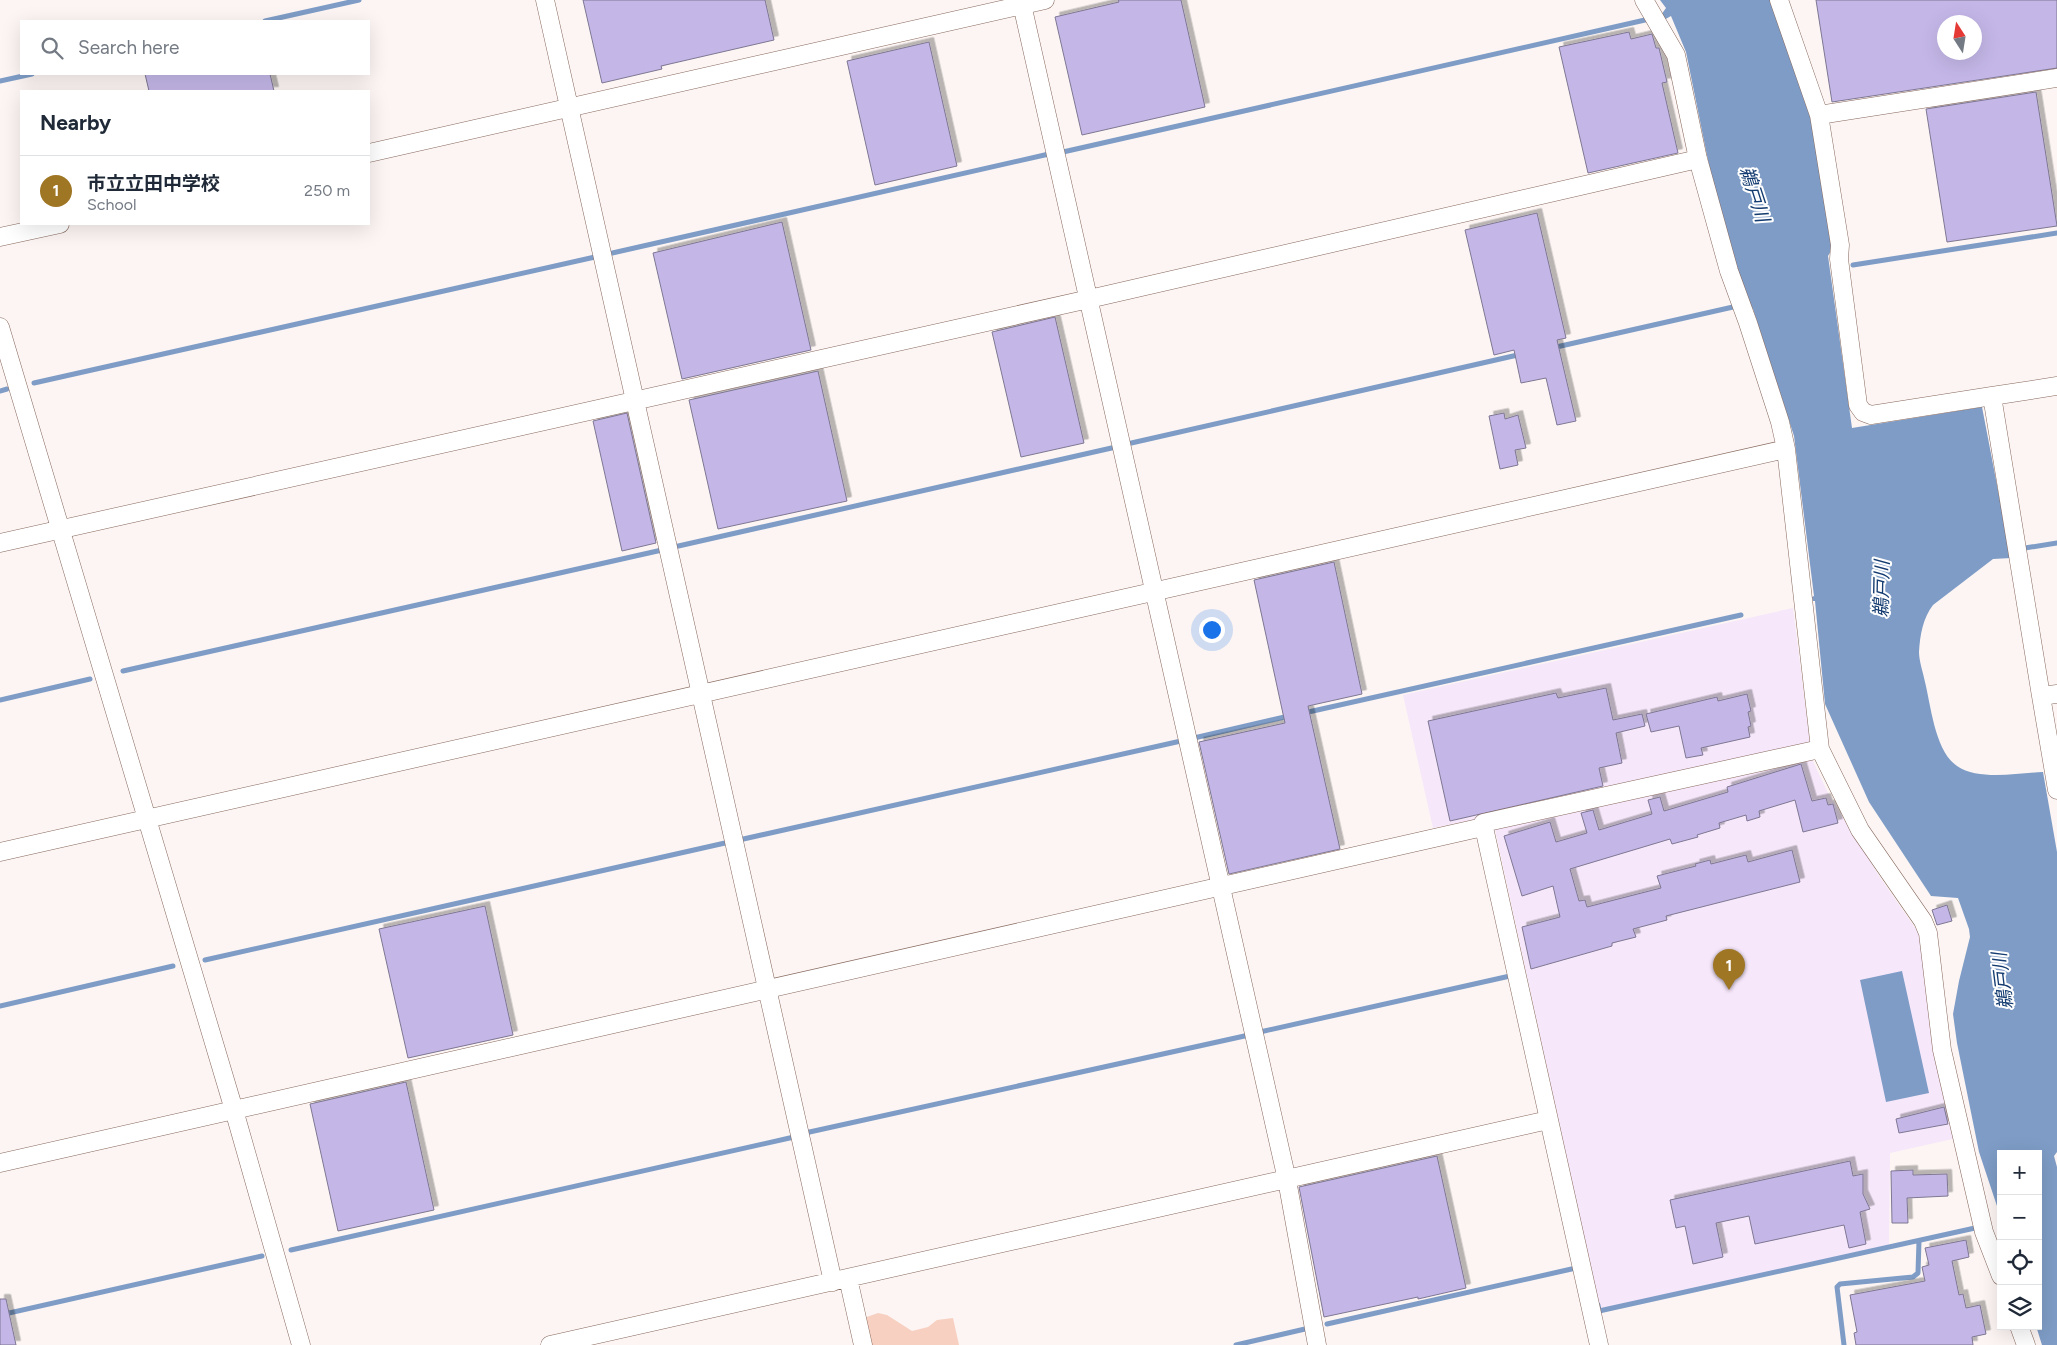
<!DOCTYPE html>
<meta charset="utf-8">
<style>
:root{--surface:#fff;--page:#f6f6f7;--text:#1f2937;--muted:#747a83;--line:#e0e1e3;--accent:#9f7624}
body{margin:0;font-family:Figtree,"Noto Sans JP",sans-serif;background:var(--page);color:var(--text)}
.controls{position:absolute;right:15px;bottom:15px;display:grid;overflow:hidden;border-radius:0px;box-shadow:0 5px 20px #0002}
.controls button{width:45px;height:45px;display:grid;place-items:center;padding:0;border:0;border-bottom:1px solid var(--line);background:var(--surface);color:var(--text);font:25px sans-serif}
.compass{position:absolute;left:1937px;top:15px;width:45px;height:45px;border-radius:50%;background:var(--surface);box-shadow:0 5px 20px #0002;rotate:348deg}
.you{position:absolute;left:1211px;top:629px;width:18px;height:18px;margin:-12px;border:4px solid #fff;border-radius:50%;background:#1a73e8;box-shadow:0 0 0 8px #1a73e833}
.badge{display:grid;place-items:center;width:32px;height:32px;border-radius:50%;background:var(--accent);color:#fff;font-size:16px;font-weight:700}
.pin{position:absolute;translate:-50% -41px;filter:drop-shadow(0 1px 2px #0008)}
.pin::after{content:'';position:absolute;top:26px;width:18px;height:15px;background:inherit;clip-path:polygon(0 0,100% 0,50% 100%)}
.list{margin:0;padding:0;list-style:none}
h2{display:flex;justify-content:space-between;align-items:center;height:65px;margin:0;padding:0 20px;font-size:21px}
h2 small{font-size:16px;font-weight:400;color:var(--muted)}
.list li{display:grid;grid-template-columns:32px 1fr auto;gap:15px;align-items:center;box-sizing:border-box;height:70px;padding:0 20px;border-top:1px solid var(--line)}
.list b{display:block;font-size:19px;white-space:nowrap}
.list p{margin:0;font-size:16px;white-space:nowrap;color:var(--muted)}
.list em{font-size:16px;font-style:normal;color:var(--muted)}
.icon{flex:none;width:28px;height:28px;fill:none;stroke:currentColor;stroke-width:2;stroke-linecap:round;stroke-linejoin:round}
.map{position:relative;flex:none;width:2057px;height:1345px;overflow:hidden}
.search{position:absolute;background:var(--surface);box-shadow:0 5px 20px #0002;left:20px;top:20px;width:350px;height:55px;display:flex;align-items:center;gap:12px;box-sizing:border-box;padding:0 18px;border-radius:0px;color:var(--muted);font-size:19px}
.panel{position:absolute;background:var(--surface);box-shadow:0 5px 20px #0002;left:20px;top:90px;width:350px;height:135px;border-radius:0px}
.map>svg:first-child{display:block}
.education{fill:#f6e7fa}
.green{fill:#f7d0c1}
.water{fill:#7e9cc6}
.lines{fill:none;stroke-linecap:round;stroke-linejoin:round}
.stream{stroke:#7e9cc6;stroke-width:5}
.building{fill:#c4b7e8;stroke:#7e7792;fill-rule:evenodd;filter:url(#shadow)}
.minor-casing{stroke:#86685d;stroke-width:19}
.minor{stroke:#fff;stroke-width:18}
.labels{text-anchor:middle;stroke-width:4;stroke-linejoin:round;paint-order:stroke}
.water-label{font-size:19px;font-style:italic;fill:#143c71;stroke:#fff}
</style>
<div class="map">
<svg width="2057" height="1345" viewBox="0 0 2057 1345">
<defs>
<filter id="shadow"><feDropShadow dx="4.5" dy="-4.5" stdDeviation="0" flood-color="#0004"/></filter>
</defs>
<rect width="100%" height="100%" fill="#fcf5f3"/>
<!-- education -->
<path class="education" d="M 1793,608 L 1812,759 L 1827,791 L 1849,828 L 1879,876 L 1920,935 L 1957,1138 L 1890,1153 L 1889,1245 L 1600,1309 L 1492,816 L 1433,828 L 1403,695 Z"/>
<!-- green -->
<path class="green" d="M 878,1313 L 887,1315 L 912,1331 L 928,1327 L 937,1320 L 953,1318 L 959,1345 L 869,1345 L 864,1318 Z"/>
<!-- water -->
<path class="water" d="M 1660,0 L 1772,0 L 1810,108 L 1834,246 L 1828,256 L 1852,428 L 1982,407 L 2011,558 L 1993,559 L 1933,605 C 1923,618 1920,635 1919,652 C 1919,661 1923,672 1925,682 C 1931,706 1935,751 1957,766 C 1979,781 2018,773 2043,772 L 2057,852 L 2057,1152 L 2054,1156 L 2057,1167 L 2057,1345 L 2042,1345 L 2036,1326 L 2038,1326 L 2038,1154 L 2001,1154 L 2001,1218 L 1979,1152 L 1957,1043 L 1953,1014 L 1959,981 L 1970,937 L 1969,929 L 1958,898 L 1931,896 L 1869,802 L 1825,704 L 1815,601 L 1813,601 L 1812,597 L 1814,596 L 1794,436 L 1753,309 L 1743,294 L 1711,175 L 1686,52 L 1671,16 L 1664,20 L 1661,15 L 1666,8 Z
M 1902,971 L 1929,1093 L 1886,1102 L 1860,980 Z"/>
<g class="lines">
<!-- stream -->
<path class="stream" d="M 265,21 L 359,0
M 0,81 L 32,74
M 1063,152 L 1645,20
M 608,254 L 1049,154
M 1853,265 L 2057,233
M 1552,348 L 1733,307
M 34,383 L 595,257
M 0,391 L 7,389
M 1127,444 L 1522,354
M 674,547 L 1116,447
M 2025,548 L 2057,543
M 123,671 L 662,550
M 0,700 L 90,679
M 1304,713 L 1741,615
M 1194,738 L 1289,716
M 739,840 L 1181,741
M 205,960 L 725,843
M 0,1006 L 173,966
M 1260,1032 L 1510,976
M 805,1133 L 1249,1035
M 291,1250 L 794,1137
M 1598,1305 L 1599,1311 L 1975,1228
M 0,1315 L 262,1256
M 1327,1324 L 1576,1268
M 1236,1345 L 1305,1329
M 1844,1345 L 1837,1287 L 1840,1284 L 1913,1277 L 1918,1273 L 1919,1241"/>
</g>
<!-- building -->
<path class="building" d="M 583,0 L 765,0 L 774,40 L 661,66 L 662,69 L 602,83 Z
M 1118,0 L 1181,0 L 1205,107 L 1082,135 L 1055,17 L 1119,2 Z
M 1816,0 L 2057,0 L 2057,68 L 1832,102 ZM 1944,22 L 1974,22 L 1974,52 L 1944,52 Z
M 1629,32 L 1631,39 L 1652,34 L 1656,48 L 1659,48 L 1667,82 L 1662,83 L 1678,153 L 1588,173 L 1559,47 Z
M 929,42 L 957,166 L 875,185 L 847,61 Z
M 145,74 L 270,74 L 274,91 L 149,91 Z
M 2036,92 L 2057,226 L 1947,242 L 1926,109 Z
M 1537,213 L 1566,338 L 1557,340 L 1576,421 L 1557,425 L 1546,378 L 1521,383 L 1514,350 L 1494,355 L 1465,230 Z
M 782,222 L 811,350 L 682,379 L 653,253 Z
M 1055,317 L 1084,443 L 1021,457 L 992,332 Z
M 818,371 L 847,501 L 718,529 L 689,400 Z
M 627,413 L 656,543 L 622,551 L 593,421 Z
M 1504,413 L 1505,419 L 1518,415 L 1526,448 L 1515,450 L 1518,465 L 1500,469 L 1489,416 Z
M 1334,562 L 1362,694 L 1308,706 L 1340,849 L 1229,874 L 1199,742 L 1285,723 L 1254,580 Z
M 1606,688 L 1613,720 L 1642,714 L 1645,726 L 1616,733 L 1622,763 L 1599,768 L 1603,786 L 1450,821 L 1428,721 L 1556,693 L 1558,698 Z
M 1747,694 L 1751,711 L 1748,712 L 1751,726 L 1748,727 L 1750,737 L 1701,748 L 1703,755 L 1686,758 L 1679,726 L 1651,732 L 1646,714 L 1717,697 L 1718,701 Z
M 1801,764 L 1812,801 L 1826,798 L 1828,805 L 1833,804 L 1838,823 L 1803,832 L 1795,800 L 1759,811 L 1760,817 L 1747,821 L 1746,815 L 1719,823 L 1720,828 L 1697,835 L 1698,837 L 1672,844 L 1670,839 L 1570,869 L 1579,901 L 1585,900 L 1587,907 L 1661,888 L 1657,876 L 1696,866 L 1695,864 L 1710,860 L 1711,864 L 1746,855 L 1748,862 L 1792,850 L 1800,882 L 1666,916 L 1667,920 L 1633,929 L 1636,937 L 1612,943 L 1612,946 L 1531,969 L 1522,927 L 1560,917 L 1553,886 L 1522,896 L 1504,836 L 1550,822 L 1556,842 L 1587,833 L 1581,813 L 1593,810 L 1599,830 L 1652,814 L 1648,800 L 1660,797 L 1664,811 L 1728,792 L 1727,787 Z
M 1947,905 L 1952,921 L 1937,925 L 1932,910 Z
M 485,906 L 513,1035 L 408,1058 L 379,929 Z
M 406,1082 L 434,1210 L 338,1231 L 310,1104 Z
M 1944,1107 L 1948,1124 L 1899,1133 L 1896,1119 Z
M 1437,1156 L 1466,1288 L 1418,1299 L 1418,1297 L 1324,1317 L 1299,1187 Z
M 1850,1161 L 1853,1176 L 1863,1174 L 1863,1194 L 1870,1209 L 1860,1212 L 1866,1244 L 1849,1248 L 1844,1225 L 1755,1244 L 1749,1216 L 1716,1223 L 1723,1257 L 1693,1264 L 1685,1226 L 1676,1228 L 1670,1200 Z
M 1913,1170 L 1913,1175 L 1947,1174 L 1948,1196 L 1907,1198 L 1908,1223 L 1892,1223 L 1891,1171 Z
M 1966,1240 L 1969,1257 L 1952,1261 L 1959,1295 L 1963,1294 L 1966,1308 L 1980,1305 L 1986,1334 L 1972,1337 L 1973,1345 L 1856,1345 L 1854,1333 L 1857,1332 L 1850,1295 L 1925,1281 L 1922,1267 L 1929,1265 L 1925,1248 Z
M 0,1299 L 6,1299 L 16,1345 L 0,1345 Z"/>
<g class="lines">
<!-- minor casing -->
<g class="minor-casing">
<path id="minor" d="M 545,0 L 833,1282
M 1021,0 L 1287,1180 L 1317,1345
M 1644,0 L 1676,55 L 1698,159 L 1729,271 L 1748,323 L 1780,422 L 1786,449 L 1820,749 L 1860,830 L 1923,921 L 1928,933 L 1942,1050 L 1984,1232 L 2001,1276
M 1779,0 L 1819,115 L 1840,245 L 1839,259 L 1858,405 L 1863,412 L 1871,415 L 1992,396 L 2041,696 L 2057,694
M 1819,115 L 2057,78
M 369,153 L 1045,0
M 0,237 L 60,224
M 0,327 L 234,1110 L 301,1345
M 1992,396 L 2057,386
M 0,543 L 1089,299 L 1698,159
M 2041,696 L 2057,790
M 0,852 L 1786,449
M 0,1163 L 1483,827
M 848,1278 L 863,1345
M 2019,1326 L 2026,1345
M 550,1345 L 1548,1120
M 1599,1345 L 1483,823 L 1820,749"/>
</g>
<!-- minor -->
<use href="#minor" class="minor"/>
</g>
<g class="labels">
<!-- water labels -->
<g class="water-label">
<text transform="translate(1755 194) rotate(72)" y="7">鵜戸川</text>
<text transform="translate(1881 589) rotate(-89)" y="7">鵜戸川</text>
<text transform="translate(2002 981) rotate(-97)" y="7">鵜戸川</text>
</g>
</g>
</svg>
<div class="controls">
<button>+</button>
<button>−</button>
<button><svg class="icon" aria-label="locate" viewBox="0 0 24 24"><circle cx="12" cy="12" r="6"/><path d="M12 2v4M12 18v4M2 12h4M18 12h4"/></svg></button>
<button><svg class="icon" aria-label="layers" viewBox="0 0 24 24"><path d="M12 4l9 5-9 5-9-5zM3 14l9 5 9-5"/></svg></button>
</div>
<svg class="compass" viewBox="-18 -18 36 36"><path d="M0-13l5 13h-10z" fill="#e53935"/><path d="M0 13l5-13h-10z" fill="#747a83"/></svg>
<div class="you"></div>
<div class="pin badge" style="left:1729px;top:990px">1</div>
<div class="search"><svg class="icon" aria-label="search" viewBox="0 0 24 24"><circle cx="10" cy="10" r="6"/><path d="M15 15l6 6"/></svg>Search here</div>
<section class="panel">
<h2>Nearby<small></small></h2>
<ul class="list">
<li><span class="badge">1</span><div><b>市立立田中学校</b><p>School</p></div><em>250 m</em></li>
</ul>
</section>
</div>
